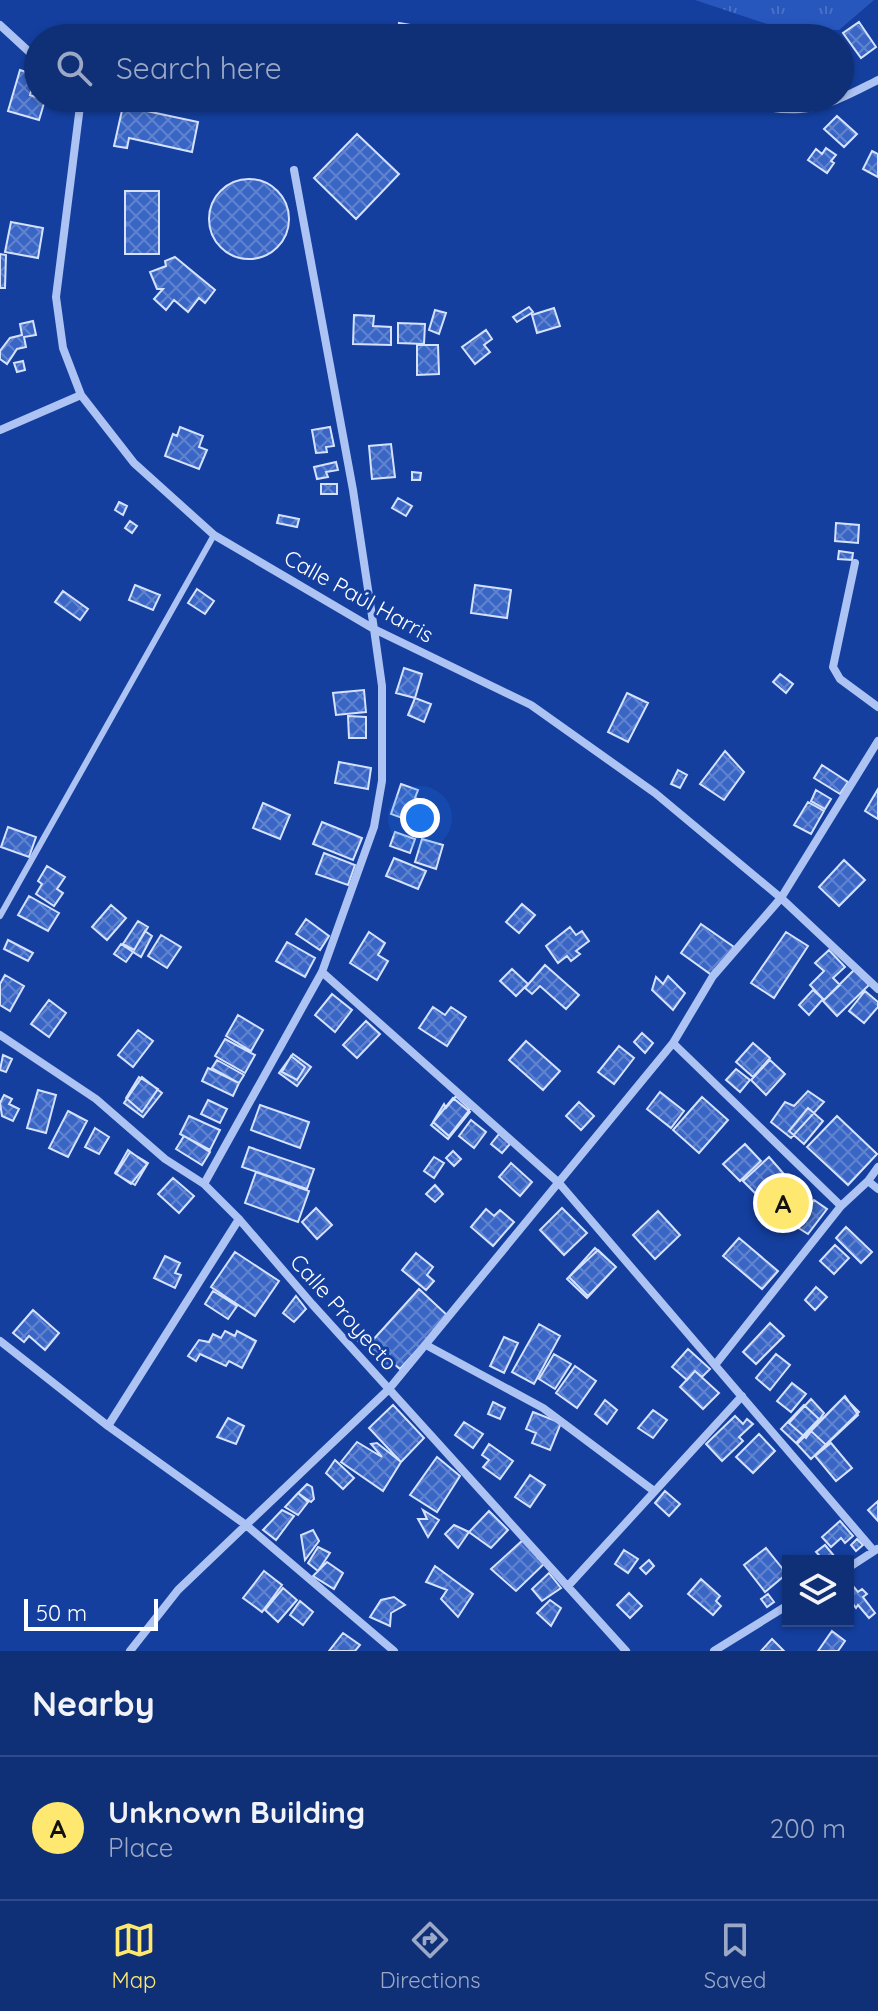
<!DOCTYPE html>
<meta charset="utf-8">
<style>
:root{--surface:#0f2f77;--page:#1d3b7f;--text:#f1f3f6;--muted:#9ba9c6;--line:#2f4a89;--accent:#ffe86f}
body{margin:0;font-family:Quicksand,sans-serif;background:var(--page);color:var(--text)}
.controls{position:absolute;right:24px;bottom:24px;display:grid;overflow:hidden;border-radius:0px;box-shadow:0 2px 6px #0004}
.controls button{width:72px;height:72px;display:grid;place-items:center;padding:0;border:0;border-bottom:2px solid var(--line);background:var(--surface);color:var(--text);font:40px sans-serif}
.scale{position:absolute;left:24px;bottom:20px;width:134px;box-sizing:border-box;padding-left:8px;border:4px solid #fff;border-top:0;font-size:22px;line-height:28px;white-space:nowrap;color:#fff;-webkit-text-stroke:6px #143f9f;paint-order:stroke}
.you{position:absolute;left:420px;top:818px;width:28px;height:28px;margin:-20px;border:6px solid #fff;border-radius:50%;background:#1a73e8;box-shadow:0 0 0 12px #1a73e833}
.badge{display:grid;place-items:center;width:52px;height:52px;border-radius:50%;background:var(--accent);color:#111;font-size:26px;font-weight:700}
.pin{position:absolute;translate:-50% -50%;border:4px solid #fff;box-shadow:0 2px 8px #0006}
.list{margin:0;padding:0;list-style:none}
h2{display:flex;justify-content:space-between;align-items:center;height:104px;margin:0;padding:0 32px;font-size:34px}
h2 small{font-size:26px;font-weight:400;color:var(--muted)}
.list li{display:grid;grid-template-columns:52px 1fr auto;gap:24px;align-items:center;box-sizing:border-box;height:144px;padding:0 32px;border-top:2px solid var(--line)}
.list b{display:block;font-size:30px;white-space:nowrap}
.list p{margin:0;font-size:26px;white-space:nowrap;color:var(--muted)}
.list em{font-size:26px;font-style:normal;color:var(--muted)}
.icon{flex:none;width:44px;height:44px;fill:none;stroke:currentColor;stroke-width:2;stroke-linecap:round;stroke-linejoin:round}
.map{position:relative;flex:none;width:878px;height:1651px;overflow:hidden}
.search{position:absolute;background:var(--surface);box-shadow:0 2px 6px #0004;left:24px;right:24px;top:24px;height:88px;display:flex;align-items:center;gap:20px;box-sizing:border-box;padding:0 28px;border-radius:44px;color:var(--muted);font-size:30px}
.sheet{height:248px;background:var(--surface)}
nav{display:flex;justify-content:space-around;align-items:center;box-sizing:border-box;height:112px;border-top:2px solid var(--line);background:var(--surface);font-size:22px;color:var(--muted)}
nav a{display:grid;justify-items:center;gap:4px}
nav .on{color:var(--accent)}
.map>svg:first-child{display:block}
.grass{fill:url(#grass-tufts)}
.building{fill:url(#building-cross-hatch);stroke:#d5e2fd;stroke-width:2}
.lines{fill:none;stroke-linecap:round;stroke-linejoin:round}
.service{stroke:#acc3f4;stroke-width:6}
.minor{stroke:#acc3f4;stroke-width:8}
.labels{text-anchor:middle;stroke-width:6;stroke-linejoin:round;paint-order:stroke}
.street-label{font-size:22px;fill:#fff;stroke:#143f9f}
</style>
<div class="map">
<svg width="878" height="1651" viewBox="0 0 878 1651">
<defs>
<pattern id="grass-tufts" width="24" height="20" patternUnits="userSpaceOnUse" patternTransform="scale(2)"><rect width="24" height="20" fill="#2757bd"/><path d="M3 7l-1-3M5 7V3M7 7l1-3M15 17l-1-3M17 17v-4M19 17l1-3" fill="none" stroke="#4770c7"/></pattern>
<pattern id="building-cross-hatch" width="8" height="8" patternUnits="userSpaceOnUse" patternTransform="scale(2)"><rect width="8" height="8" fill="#3965c4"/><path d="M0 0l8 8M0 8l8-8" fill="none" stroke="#6184d0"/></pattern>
</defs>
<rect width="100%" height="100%" fill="#143f9f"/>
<!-- grass -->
<path class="grass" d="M 695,0 L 874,0 L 839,30 L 782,29 Z"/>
<!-- building -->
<path class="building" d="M 859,22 L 876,47 L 861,58 L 843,33 Z
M 399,23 L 411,25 L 409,38 L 397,38 Z
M 20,70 L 29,73 L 27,79 L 34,81 L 30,95 L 45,100 L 39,120 L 8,111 Z
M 123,106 L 198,122 L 192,152 L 129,138 L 127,148 L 114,146 Z
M 837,116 L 857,134 L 844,147 L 824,129 Z
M 357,134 L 399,174 L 356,219 L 314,178 Z
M 826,148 L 836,155 L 831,161 L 834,163 L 827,173 L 808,160 L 816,149 L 822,154 Z
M 872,151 L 878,154 L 878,177 L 863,169 Z
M209 219a40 40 0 1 1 80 0a40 40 0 1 1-80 0Z
M 125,191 L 159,191 L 159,254 L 125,254 Z
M 11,222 L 43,228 L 38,258 L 5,252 Z
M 0,254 L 6,255 L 5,288 L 0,288 Z
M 175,257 L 215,290 L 205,303 L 199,298 L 188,312 L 174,300 L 166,310 L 154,299 L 163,289 L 157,289 L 150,272 L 166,266 L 165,261 Z
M 529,307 L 533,312 L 517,322 L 513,317 Z
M 554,308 L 560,326 L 537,333 L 532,315 Z
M 435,310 L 446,313 L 439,334 L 429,330 Z
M 354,315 L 374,316 L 373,326 L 391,327 L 391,345 L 353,344 Z
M 33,321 L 36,335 L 24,337 L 26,347 L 17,349 L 7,364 L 0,359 L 0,351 L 10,338 L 22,335 L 20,324 Z
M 398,323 L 425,324 L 424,344 L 398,343 Z
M 486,330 L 492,339 L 484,345 L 490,352 L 475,364 L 462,347 Z
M 417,345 L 438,345 L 439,374 L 417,375 Z
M 23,361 L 25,370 L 17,372 L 14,363 Z
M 180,427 L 203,436 L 199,447 L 207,450 L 199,469 L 165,456 L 173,434 L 177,436 Z
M 330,427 L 334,446 L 326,447 L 327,452 L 316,453 L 312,430 Z
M 391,444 L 395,477 L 372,479 L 369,446 Z
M 336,462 L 338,470 L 326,472 L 328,477 L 317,479 L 314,467 Z
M 412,472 L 421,473 L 420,480 L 412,480 Z
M 321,484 L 337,484 L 337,494 L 321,494 Z
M 398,498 L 412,506 L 406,516 L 392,508 Z
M 119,502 L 127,506 L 123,515 L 115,510 Z
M 279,515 L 299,519 L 297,527 L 277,523 Z
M 130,521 L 137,526 L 132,533 L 125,528 Z
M 836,523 L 859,525 L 858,543 L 835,541 Z
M 839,551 L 853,553 L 852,560 L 838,559 Z
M 135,585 L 160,595 L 153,610 L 129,600 Z
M 475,585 L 511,590 L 507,618 L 471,613 Z
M 197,589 L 214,601 L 205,614 L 188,603 Z
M 63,591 L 88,609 L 80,620 L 55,602 Z
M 404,668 L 422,674 L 415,698 L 396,693 Z
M 780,674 L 793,684 L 786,693 L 773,682 Z
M 364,690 L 366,712 L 336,715 L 333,693 Z
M 627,693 L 648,703 L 628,742 L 608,732 Z
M 415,698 L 431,704 L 424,722 L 408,715 Z
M 348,716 L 366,717 L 366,738 L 349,738 Z
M 725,751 L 744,772 L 724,800 L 700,784 Z
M 339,762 L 371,768 L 368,789 L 335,783 Z
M 822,765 L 848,782 L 840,794 L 814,778 Z
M 678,770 L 687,775 L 680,788 L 671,784 Z
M 401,784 L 418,790 L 415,798 L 424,801 L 416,823 L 391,814 Z
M 878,789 L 878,819 L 865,811 Z
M 816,790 L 831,799 L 825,809 L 811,801 Z
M 808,802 L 824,811 L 811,834 L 794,825 Z
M 263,803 L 290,815 L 280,839 L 253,828 Z
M 322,822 L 362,838 L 353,860 L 313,844 Z
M 8,827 L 36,837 L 29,857 L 1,847 Z
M 395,832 L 415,839 L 410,853 L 390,846 Z
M 422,839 L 443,845 L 436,869 L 415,862 Z
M 324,853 L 355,865 L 348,885 L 316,874 Z
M 394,858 L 426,871 L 418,889 L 386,876 Z
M 844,860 L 865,880 L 839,906 L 819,887 Z
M 47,866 L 65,877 L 57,889 L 63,893 L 54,906 L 36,894 L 42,884 L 38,881 Z
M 29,896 L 59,913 L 48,931 L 18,915 Z
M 522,904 L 535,915 L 519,933 L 506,922 Z
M 111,905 L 126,918 L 107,940 L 92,927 Z
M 306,919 L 329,936 L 320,950 L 296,934 Z
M 138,921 L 148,927 L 134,950 L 123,944 Z
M 701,924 L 734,947 L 713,976 L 681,953 Z
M 570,927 L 576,935 L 582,931 L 589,941 L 576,951 L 580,954 L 571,961 L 567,956 L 558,963 L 546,946 Z
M 145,931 L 152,936 L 141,957 L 133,952 Z
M 369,932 L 385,943 L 378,955 L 388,961 L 377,980 L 350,963 Z
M 786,932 L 808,946 L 774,998 L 751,983 Z
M 161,935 L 181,947 L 167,968 L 148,956 Z
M 8,940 L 33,953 L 28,961 L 4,949 Z
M 287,942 L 315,958 L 305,977 L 276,961 Z
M 121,944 L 133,952 L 126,962 L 114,954 Z
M 829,950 L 845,967 L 833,978 L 840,985 L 824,1000 L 810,985 L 824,971 L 815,963 Z
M 545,965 L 579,995 L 566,1009 L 540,986 L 532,994 L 525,988 Z
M 512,969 L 528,984 L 516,996 L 500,981 Z
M 854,970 L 869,985 L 837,1016 L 823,1001 Z
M 5,975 L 24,986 L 10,1011 L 0,1005 L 0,984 Z
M 668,976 L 685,993 L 673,1010 L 652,990 L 656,977 L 663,984 Z
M 813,990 L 823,999 L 809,1015 L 799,1005 Z
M 865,991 L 878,1002 L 878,1007 L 864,1023 L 849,1011 Z
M 332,994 L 352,1010 L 335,1032 L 315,1015 Z
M 49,1000 L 66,1013 L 49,1037 L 31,1024 Z
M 433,1007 L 445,1015 L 451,1007 L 466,1017 L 447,1046 L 419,1028 Z
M 238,1015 L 263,1030 L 251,1051 L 226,1036 Z
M 366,1021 L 380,1034 L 357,1058 L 343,1045 Z
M 138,1030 L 153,1041 L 133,1067 L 118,1055 Z
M 642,1033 L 653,1043 L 645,1053 L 634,1042 Z
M 225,1039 L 255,1055 L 245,1073 L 215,1056 Z
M 526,1041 L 560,1071 L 543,1090 L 509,1060 Z
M 753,1043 L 770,1058 L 753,1077 L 736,1062 Z
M 619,1046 L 634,1058 L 614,1084 L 598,1072 Z
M 293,1054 L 311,1067 L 297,1086 L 279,1073 Z
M 3,1055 L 12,1059 L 6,1072 L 0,1070 Z
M 291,1056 L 305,1067 L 297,1080 L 282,1072 Z
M 217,1060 L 244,1075 L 239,1083 L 212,1068 Z
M 770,1060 L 785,1074 L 766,1095 L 751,1080 Z
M 208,1068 L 239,1083 L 233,1096 L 202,1081 Z
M 736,1069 L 750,1080 L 740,1092 L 726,1080 Z
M 139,1077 L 158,1089 L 142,1112 L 126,1098 Z
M 142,1077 L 162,1093 L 143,1117 L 124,1103 Z
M 38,1090 L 56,1095 L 46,1133 L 27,1128 Z
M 808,1091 L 824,1102 L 791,1138 L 771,1122 L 785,1102 L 794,1106 Z
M 660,1092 L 684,1111 L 671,1128 L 647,1109 Z
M 4,1095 L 12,1099 L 9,1104 L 19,1109 L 13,1121 L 2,1116 L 0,1103 Z
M 456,1096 L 470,1109 L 449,1136 L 433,1122 L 444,1104 L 446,1108 Z
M 702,1097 L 728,1120 L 699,1153 L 673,1130 Z
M 453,1098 L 470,1112 L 448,1139 L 431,1125 Z
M 208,1100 L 227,1109 L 220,1123 L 201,1114 Z
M 579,1102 L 594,1116 L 581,1130 L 566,1116 Z
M 260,1105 L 309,1122 L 300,1148 L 251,1130 Z
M 808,1108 L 823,1121 L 804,1144 L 789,1131 Z
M 68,1111 L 87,1121 L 68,1157 L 49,1148 Z
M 189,1116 L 220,1130 L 210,1150 L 180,1134 Z
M 837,1116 L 877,1154 L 848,1185 L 807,1147 Z
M 471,1120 L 486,1132 L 474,1148 L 459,1136 Z
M 95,1128 L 109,1137 L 99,1154 L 85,1147 Z
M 499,1134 L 510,1144 L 502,1153 L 491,1144 Z
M 184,1136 L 210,1152 L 202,1165 L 176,1149 Z
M 745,1144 L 761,1161 L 740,1181 L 723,1164 Z
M 249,1147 L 314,1169 L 307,1189 L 242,1167 Z
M 128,1150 L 147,1164 L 131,1184 L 115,1173 Z
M 453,1151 L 461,1159 L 454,1166 L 446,1158 Z
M 130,1152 L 148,1163 L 135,1185 L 116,1174 Z
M 434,1157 L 444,1163 L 434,1178 L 424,1171 Z
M 769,1157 L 783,1173 L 758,1196 L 743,1181 Z
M 511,1163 L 532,1182 L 520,1196 L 499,1177 Z
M 256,1172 L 309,1191 L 298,1222 L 245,1203 Z
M 789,1175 L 807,1191 L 797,1206 L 804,1210 L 814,1200 L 827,1209 L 808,1234 L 765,1207 Z
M 173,1178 L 194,1196 L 179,1213 L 158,1194 Z
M 435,1185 L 443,1194 L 435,1202 L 426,1194 Z
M 316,1208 L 332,1225 L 317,1239 L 302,1222 Z
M 562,1208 L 587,1233 L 564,1255 L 540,1230 Z
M 486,1209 L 494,1216 L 500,1210 L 514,1222 L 493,1246 L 471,1227 Z
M 658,1211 L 680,1235 L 655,1259 L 633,1235 Z
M 846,1227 L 872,1252 L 861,1263 L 836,1238 Z
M 739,1238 L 778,1271 L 762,1289 L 723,1256 Z
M 835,1245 L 849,1258 L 834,1274 L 820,1261 Z
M 595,1248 L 616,1267 L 587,1298 L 567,1279 Z
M 598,1250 L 616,1267 L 588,1296 L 569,1277 Z
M 235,1252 L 279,1281 L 255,1316 L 211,1287 Z
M 416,1253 L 433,1267 L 427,1275 L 434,1281 L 426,1290 L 402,1270 Z
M 165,1256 L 180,1263 L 175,1273 L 181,1275 L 175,1288 L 154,1278 Z
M 816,1287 L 827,1297 L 815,1310 L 805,1300 Z
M 419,1289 L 448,1316 L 400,1369 L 393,1363 L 388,1368 L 358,1341 L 364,1334 L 372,1341 Z
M 213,1291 L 237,1306 L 228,1319 L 205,1304 Z
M 296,1296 L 306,1309 L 294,1322 L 283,1313 Z
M 33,1310 L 59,1333 L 45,1350 L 29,1336 L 24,1342 L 13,1333 Z
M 770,1323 L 784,1336 L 756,1364 L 743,1352 Z
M 539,1324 L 560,1336 L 534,1384 L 512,1372 Z
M 225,1331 L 235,1336 L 237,1331 L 256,1341 L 242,1368 L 229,1361 L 226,1366 L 200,1354 L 196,1361 L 188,1356 L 199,1340 L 209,1342 L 213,1334 L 221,1338 Z
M 504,1337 L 518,1343 L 504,1373 L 490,1366 Z
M 688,1349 L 710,1369 L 702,1377 L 695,1371 L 687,1380 L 672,1367 Z
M 554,1354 L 571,1364 L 555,1389 L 539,1379 Z
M 776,1354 L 790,1365 L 770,1390 L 756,1378 Z
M 575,1366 L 596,1381 L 577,1408 L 556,1393 Z
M 695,1371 L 719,1393 L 703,1409 L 680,1387 Z
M 792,1383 L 806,1394 L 791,1412 L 777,1401 Z
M 845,1396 L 858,1415 L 826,1445 L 811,1431 Z
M 844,1397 L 859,1412 L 811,1459 L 797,1444 Z
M 811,1399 L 824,1413 L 806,1438 L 789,1423 Z
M 605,1400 L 617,1410 L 607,1424 L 595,1414 Z
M 493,1402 L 505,1408 L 500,1419 L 488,1414 Z
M 393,1405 L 424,1438 L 401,1462 L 369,1428 Z
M 804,1405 L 819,1419 L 796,1443 L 781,1429 Z
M 653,1410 L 667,1420 L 653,1438 L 638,1428 Z
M 533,1412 L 561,1423 L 550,1450 L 532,1443 L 536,1433 L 526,1429 Z
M 735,1416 L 743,1424 L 747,1419 L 753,1424 L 739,1437 L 743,1441 L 722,1461 L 706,1444 Z
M 228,1418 L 244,1426 L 236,1444 L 217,1437 Z
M 464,1422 L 483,1434 L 473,1448 L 455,1435 Z
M 759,1434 L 775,1451 L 753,1473 L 736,1457 Z
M 357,1442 L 382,1457 L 371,1444 L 377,1443 L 401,1462 L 383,1491 L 341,1462 Z
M 831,1443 L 852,1468 L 836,1481 L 815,1456 Z
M 489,1444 L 513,1461 L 500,1479 L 483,1467 L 489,1460 L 482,1455 Z
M 437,1457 L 460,1476 L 437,1512 L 410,1495 Z
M 335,1460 L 354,1478 L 343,1489 L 326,1473 Z
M 530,1475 L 545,1485 L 530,1507 L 515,1497 Z
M 307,1484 L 312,1487 L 314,1499 L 311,1502 L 298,1493 Z
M 665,1491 L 680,1504 L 669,1516 L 655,1503 Z
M 298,1493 L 308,1502 L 298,1515 L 285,1507 Z
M 878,1501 L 878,1521 L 868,1510 Z
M 282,1510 L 294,1516 L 276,1540 L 263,1530 Z
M 423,1510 L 439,1520 L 428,1537 L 418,1519 L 427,1519 Z
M 489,1511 L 508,1530 L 491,1548 L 469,1532 Z
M 840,1521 L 853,1536 L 845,1543 L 841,1538 L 831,1547 L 822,1537 Z
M 454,1525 L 469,1532 L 458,1548 L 445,1534 Z
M 313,1530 L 319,1541 L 305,1560 L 301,1535 Z
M 524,1539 L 546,1562 L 516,1591 L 491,1569 Z
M 857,1539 L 863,1545 L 856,1551 L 851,1545 Z
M 825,1545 L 835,1557 L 829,1561 L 824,1561 L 816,1552 Z
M 318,1547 L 330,1553 L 318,1571 L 308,1563 Z
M 766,1548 L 786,1573 L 788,1571 L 788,1583 L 783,1577 L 765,1592 L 744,1565 Z
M 624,1550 L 638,1559 L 628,1573 L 615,1564 Z
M 649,1560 L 654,1566 L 646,1574 L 640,1568 Z
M 327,1562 L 343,1573 L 334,1589 L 313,1576 Z
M 435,1566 L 473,1594 L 458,1617 L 441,1599 L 447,1590 L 426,1582 Z
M 264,1571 L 282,1585 L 262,1612 L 243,1598 Z
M 549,1573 L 561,1588 L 542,1601 L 532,1589 Z
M 701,1579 L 720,1596 L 716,1601 L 721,1606 L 713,1615 L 688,1594 Z
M 852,1585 L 858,1592 L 862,1589 L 867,1594 L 863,1597 L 875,1613 L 869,1618 L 858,1605 L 856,1608 L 850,1600 L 852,1598 L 848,1593 L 848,1588 Z
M 283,1588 L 297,1600 L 278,1622 L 265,1610 Z
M 629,1593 L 642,1606 L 630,1618 L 617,1605 Z
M 768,1594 L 774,1602 L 767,1607 L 761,1599 Z
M 394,1597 L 405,1605 L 391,1613 L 390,1626 L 370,1617 L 381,1600 Z
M 550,1600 L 561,1608 L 551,1626 L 537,1613 Z
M 300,1601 L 313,1612 L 303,1625 L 290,1615 Z
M 832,1631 L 845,1641 L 838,1651 L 818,1651 Z
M 343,1633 L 360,1645 L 355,1651 L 329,1651 Z
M 772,1639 L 784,1651 L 761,1651 Z"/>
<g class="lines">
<!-- service -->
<path class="service" d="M 0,916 L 214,535"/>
<!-- minor -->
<path class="minor" d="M 0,25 L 38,60
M 81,98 L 56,297 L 63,348 L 81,395 L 134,463 L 214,535 L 374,629 L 531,705 L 655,793 L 781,898 L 878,989
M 117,98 L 136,102 L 211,107 L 267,98
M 725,98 C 749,103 775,111 800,109 C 828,107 854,92 878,80
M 0,430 L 81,395
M 855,563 L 833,667 L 840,679 L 878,707
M 322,972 L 559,1183 L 874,1551
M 0,1035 L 96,1099 L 165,1159 L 204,1184 L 239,1219 L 312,1304 L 626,1651
M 673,1043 L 841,1206
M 868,1181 L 878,1189
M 204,1184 L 322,972 L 374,827 L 382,781 L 382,686 L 374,629 L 353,490 L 294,170
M 0,1341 L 108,1426 L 246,1525 L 389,1389 L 673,1043 L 713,976 L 781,898 L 878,741
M 426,1345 L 543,1408 L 654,1491
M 715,1365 L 841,1206 L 868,1181 L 878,1167
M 108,1426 L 239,1219
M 848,1568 L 877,1549
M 568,1586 L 742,1396
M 130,1651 L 178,1590 L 246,1525 L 394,1651
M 714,1651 L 788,1605"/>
</g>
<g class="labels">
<!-- street labels -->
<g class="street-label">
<text transform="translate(359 596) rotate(29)" y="8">Calle Paúl Harris</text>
<text transform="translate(344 1312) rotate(48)" y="8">Calle Proyecto</text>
</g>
</g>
</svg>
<div class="controls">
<button><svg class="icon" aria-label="layers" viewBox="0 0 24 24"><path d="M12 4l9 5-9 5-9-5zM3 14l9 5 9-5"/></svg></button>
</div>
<div class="scale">50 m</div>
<div class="you"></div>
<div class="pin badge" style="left:783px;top:1203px">A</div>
<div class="search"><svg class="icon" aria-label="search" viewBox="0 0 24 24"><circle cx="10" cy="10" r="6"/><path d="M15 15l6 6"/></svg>Search here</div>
</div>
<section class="sheet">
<h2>Nearby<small></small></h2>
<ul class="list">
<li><span class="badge">A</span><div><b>Unknown Building</b><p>Place</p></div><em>200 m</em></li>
</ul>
</section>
<nav>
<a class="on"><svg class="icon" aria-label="map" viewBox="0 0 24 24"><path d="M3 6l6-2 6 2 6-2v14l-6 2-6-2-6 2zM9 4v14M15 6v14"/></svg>Map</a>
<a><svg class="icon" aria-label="directions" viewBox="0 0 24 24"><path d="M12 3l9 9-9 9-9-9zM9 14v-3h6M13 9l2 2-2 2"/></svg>Directions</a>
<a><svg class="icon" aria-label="saved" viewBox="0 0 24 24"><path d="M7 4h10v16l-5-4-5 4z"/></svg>Saved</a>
</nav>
